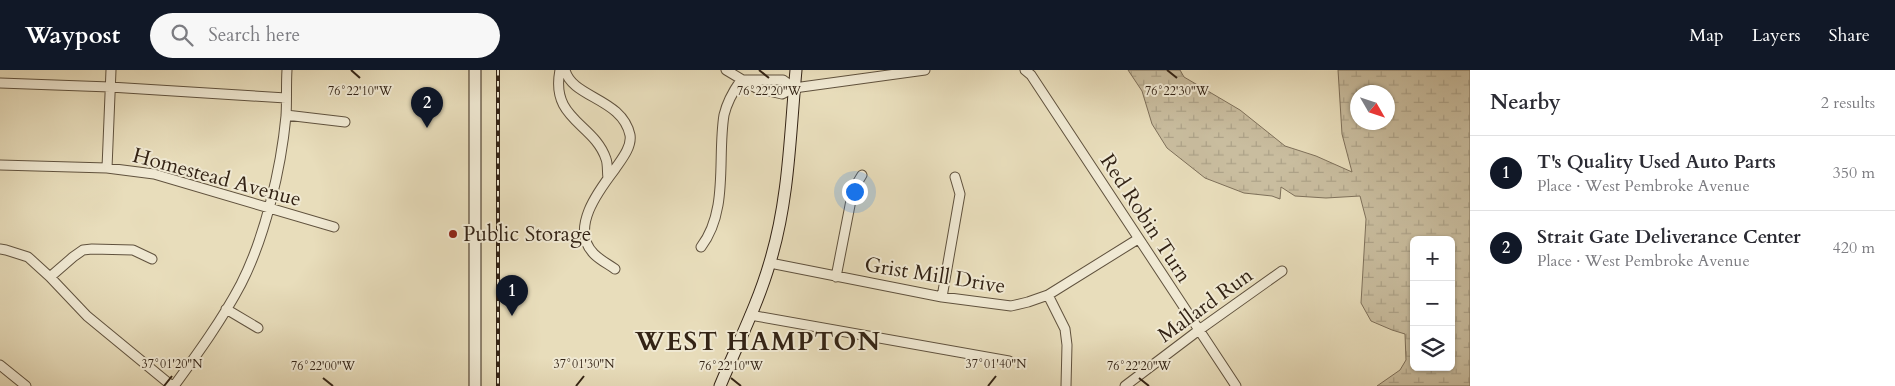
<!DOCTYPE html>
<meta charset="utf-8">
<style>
:root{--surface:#fff;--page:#f7f7f7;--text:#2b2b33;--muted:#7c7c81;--line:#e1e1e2;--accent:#111827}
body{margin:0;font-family:Cardo,serif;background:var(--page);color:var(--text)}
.controls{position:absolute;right:15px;bottom:15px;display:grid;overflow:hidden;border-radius:8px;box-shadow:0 1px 4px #0004}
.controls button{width:45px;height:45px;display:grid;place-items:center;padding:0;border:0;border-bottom:1px solid var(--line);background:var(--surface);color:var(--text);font:25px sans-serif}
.compass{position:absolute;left:1350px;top:15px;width:45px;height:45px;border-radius:50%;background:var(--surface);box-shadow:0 1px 4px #0004;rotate:129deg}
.you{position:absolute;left:854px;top:121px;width:18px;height:18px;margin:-12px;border:4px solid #fff;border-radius:50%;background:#1a73e8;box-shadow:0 0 0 8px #1a73e833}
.badge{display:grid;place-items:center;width:32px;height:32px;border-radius:50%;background:var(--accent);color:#fff;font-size:16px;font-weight:700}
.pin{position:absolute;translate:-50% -41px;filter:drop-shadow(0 1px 2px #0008)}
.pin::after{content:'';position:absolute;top:26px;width:18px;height:15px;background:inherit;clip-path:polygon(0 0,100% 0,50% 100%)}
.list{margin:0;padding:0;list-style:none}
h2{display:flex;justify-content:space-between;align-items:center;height:65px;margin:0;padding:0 20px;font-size:21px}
h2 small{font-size:16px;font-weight:400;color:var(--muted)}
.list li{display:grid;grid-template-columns:32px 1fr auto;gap:15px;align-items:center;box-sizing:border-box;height:75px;padding:0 20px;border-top:1px solid var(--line)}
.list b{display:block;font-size:19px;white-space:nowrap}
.list p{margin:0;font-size:16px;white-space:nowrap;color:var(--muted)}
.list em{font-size:16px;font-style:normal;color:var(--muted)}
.icon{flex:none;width:28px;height:28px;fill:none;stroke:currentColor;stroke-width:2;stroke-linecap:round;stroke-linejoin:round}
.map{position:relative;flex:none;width:1470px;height:316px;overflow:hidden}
header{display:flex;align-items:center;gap:30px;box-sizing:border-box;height:70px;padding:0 25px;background:var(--accent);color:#fff}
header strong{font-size:24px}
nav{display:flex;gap:28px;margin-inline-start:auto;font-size:18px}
.search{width:350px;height:45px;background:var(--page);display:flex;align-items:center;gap:12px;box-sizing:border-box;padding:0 18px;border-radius:28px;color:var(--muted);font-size:19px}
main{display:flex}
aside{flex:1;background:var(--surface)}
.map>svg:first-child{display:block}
.wetland{fill:url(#wetland-marsh);stroke:#7e705a;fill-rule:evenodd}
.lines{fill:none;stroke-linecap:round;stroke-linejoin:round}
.minor-casing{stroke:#60523e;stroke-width:11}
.secondary-casing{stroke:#332315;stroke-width:13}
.minor{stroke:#f0e9d3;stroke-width:9}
.secondary{stroke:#f0e9d3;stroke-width:11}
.rail-casing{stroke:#332315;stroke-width:4}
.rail{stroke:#f0e9d3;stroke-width:2;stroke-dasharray:5.5;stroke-linecap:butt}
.ticks{fill:none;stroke:#332315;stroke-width:2}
.poi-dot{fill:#8f2418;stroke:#f0e9d3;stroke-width:2}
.labels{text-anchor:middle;stroke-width:4;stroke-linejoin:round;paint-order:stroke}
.street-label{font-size:21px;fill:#332315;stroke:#f0e9d3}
.poi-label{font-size:21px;fill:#332315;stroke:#f0e9d3;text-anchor:start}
.district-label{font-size:26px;font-weight:bold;letter-spacing:1px;fill:#332315;stroke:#f0e9d3}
.ticks-label{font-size:12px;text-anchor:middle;fill:#332315;stroke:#f0e9d3;stroke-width:4;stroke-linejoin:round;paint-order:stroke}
</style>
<header>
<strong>Waypost</strong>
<div class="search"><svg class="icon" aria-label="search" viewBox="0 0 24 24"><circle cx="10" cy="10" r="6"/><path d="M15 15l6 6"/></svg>Search here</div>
<nav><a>Map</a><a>Layers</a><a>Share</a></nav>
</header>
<main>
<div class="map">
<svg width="1470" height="316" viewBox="0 0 1470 316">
<defs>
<pattern id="wetland-marsh" width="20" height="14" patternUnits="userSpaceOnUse" patternTransform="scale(1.25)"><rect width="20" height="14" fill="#c9bd9f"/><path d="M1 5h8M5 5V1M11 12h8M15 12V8" fill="none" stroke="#ada288"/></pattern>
</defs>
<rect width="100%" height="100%" fill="#e8ddbb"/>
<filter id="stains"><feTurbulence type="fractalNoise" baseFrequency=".004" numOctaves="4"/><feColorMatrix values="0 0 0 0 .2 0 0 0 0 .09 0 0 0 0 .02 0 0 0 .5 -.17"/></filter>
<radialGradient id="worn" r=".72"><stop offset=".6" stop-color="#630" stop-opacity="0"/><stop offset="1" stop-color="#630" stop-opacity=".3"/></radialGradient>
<!-- wetland -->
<path class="wetland" d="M 1128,0 L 1180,0 L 1184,7 L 1240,40 L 1285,76 L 1316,86 L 1352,102 L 1342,64 L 1338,0 L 1470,0 L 1470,316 L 1377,316 L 1400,300 L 1406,290 L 1405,264 L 1392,260 L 1371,251 L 1361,233 L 1366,149 L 1360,126 L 1326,128 L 1295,126 L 1281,117 L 1280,129 L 1272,126 L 1244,123 L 1205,108 L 1167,78 L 1152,54 L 1142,21 ZM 1388,22 L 1388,52 L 1358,52 L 1358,22 ZM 1414,170 L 1451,170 L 1451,297 L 1414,297 Z"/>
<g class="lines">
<!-- minor casing -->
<g class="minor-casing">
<path id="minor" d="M 560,0 C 550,50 594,53 606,89 C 608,94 607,102 608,108
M 565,0 C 572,28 622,28 630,65 C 632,77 621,90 615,99 C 599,120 569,159 594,184 C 600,190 608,194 615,199
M 726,0 L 756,18 L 782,24 L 794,18 L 925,0
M 1025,0 L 1031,5 L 1236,316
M 742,10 L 783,10 L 794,18
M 0,13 L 110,17 L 286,28
M 286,45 L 345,52
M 0,95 L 107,98 L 154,104 L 334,157
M 107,98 L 111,0
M 701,177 C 729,140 717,88 724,45 C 727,32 734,20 741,10
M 0,179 L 6,180 L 28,187 L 50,207 L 87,246 L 172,316
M 770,193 L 942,227 L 1011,236 L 1028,232 L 1048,225 L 1138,169
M 50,207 L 73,187 L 83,180 L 92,179 L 133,180 L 152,189
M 836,207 L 853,120 L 862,105
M 1048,225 L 1065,259 L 1067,275 L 1066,316
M 942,227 L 960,124 L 955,107
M 226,239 L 258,258
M 750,245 L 1009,291
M 0,295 L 26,316
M 174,316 C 198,283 222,250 241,214 C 265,167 281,99 286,46 C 287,31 286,15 287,0
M 1125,316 L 1199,260 L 1282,201"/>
</g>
<!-- secondary casing -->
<g class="secondary-casing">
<path id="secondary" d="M 475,316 L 475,0
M 720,316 C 737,275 758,234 770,192 C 789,130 790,64 796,0"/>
</g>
<!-- minor -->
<use href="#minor" class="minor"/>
<!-- secondary -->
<use href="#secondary" class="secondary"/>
<!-- rail casing -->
<g class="rail-casing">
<path id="rail" d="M 498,0 L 498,316"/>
</g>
<!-- rail -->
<use href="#rail" class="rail"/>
</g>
<!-- ticks -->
<path class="ticks" d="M 351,0 L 360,8M 759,0 L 769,8M 1167,0 L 1177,8M 323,308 L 333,316M 731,308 L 741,316M 1139,308 L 1149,316M 164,316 L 172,306M 576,316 L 584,306M 988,316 L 996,306"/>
<!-- markers -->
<circle class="poi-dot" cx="453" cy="164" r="5"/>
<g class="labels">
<!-- street labels -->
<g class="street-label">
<text transform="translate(217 107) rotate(15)" y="7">Homestead Avenue</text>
<text transform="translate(1146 148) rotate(57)" y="7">Red Robin Turn</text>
<text transform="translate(935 205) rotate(9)" y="7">Grist Mill Drive</text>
<text transform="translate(1205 235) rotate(-36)" y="7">Mallard Run</text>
</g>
<!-- poi labels -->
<g class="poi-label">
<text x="463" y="171">Public Storage</text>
</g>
<!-- district labels -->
<g class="district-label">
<text x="758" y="280">WEST HAMPTON</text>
</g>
</g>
<g class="ticks-label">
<text x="360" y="25">76°22'10"W</text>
<text x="769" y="25">76°22'20"W</text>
<text x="1177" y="25">76°22'30"W</text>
<text x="172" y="298">37°01'20"N</text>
<text x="584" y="298">37°01'30"N</text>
<text x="996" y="298">37°01'40"N</text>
<text x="323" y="300">76°22'00"W</text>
<text x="731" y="300">76°22'10"W</text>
<text x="1139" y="300">76°22'20"W</text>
</g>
<rect width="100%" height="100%" filter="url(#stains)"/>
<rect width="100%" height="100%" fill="url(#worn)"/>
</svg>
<div class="controls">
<button>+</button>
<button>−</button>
<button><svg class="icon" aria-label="layers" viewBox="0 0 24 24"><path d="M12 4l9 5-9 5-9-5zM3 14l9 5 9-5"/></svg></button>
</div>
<svg class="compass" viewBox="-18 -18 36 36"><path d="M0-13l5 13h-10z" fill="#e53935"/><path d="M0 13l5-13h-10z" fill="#7c7c81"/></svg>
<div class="you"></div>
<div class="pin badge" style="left:512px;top:246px">1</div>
<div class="pin badge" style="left:427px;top:58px">2</div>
</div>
<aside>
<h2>Nearby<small>2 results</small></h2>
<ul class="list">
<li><span class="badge">1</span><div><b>T's Quality Used Auto Parts</b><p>Place · West Pembroke Avenue</p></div><em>350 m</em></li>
<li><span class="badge">2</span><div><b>Strait Gate Deliverance Center</b><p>Place · West Pembroke Avenue</p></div><em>420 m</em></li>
</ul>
</aside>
</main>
